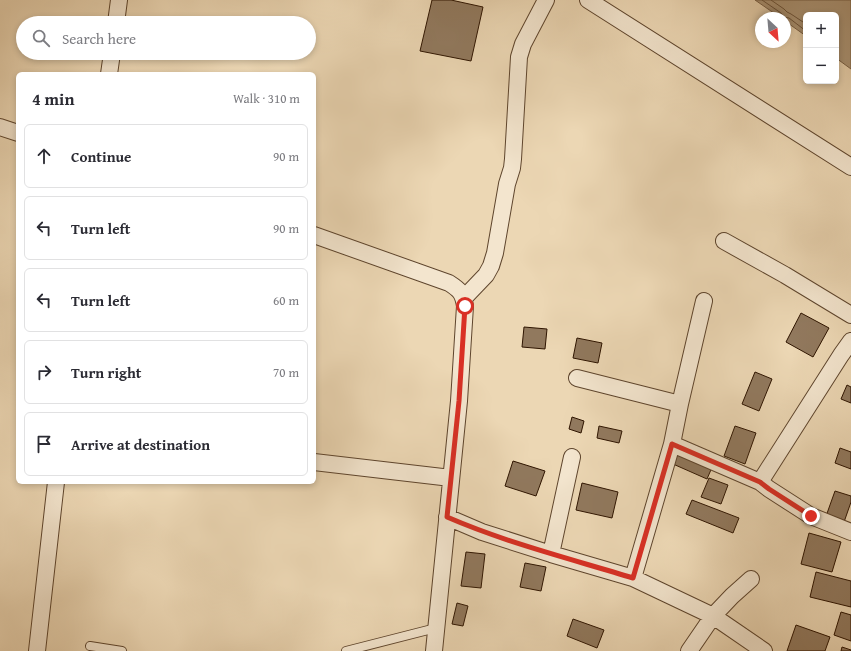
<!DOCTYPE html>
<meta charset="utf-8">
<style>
:root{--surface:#fff;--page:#f7f7f7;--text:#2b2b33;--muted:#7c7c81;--line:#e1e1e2}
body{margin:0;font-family:"Gentium Book Plus",serif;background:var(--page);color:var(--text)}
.controls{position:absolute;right:12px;top:12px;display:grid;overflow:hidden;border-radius:6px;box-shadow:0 2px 6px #0003}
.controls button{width:36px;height:36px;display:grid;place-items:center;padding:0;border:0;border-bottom:1px solid var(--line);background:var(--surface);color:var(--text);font:20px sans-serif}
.compass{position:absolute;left:755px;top:12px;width:36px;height:36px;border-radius:50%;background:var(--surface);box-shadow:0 2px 6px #0003;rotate:154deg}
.stop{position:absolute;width:12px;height:12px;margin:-9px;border:3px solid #d93025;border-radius:50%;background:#fff}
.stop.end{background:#d93025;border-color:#fff;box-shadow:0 1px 4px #0008}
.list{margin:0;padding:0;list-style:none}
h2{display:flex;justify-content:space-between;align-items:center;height:52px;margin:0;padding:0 16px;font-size:17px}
h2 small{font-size:13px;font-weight:400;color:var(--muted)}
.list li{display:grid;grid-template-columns:26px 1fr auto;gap:12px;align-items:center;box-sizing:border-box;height:64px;margin:0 8px 8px;padding:0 8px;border:1px solid var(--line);border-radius:6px}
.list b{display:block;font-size:15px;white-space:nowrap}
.list em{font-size:13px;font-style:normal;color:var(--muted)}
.icon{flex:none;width:22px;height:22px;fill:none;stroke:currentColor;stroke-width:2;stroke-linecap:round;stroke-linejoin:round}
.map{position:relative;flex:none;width:851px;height:651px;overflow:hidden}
.search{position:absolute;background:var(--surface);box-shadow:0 2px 6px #0003;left:16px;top:16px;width:300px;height:44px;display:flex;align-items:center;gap:10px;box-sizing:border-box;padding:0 14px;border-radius:22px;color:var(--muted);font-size:15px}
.panel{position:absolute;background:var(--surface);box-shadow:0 2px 6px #0003;left:16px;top:72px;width:300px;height:412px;border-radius:6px}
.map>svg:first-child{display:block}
.water{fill:#ab9577;stroke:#796147}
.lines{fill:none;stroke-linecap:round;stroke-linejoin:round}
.shore{stroke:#6c543c;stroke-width:1}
.building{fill:#91795e;stroke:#2e1400}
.lane-casing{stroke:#5e452d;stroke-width:10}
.street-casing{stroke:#5e452d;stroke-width:18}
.lane{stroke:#f3e5ce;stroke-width:8}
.street{stroke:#f3e5ce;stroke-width:16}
.route{stroke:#d93025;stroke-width:5}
</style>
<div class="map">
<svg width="851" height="651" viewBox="0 0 851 651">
<rect width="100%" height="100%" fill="#ecd7b4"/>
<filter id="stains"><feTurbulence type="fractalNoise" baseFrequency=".005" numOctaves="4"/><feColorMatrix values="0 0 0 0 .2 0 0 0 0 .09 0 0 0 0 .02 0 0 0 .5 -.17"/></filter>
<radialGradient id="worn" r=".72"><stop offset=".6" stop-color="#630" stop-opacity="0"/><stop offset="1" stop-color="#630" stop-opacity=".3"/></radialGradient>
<!-- water -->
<path class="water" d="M 755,0 L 851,0 L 851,69 L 836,58 L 836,15 L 806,15 L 806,36 L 785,21 L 785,18 L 781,18 Z"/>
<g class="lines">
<!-- shore -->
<path class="shore" d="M 762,0 L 781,13 L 784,17 L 789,18 L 806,31
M 771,0 L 784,9 L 787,12 L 791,14 L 806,24"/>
</g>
<!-- building -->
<path class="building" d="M 432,0 L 451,0 L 483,7 L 471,61 L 420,51 Z
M 801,313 L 829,328 L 813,357 L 786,342 Z
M 524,327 L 547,329 L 545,349 L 522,347 Z
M 577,338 L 602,343 L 598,363 L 573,358 Z
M 755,372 L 772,379 L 759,411 L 742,404 Z
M 847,385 L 851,387 L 851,403 L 841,399 Z
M 572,417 L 584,421 L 581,433 L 569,429 Z
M 599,426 L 622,431 L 619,443 L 597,438 Z
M 735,426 L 756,433 L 745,464 L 724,456 Z
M 840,448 L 851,452 L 851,469 L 835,463 Z
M 679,450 L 713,465 L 707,479 L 673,464 Z
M 513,461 L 545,471 L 536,496 L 505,486 Z
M 709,478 L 728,485 L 721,504 L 701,497 Z
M 582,483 L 618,492 L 612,518 L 576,510 Z
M 835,491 L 851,496 L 851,502 L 843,525 L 825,519 Z
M 692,500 L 739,518 L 733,533 L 686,514 Z
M 809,533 L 841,542 L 832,572 L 801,564 Z
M 466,552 L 485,554 L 481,588 L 461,586 Z
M 525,563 L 546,567 L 541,591 L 520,587 Z
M 816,572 L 851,581 L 851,607 L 810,597 Z
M 457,603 L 468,606 L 463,626 L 452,624 Z
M 841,612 L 851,615 L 851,641 L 834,635 Z
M 573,619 L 604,630 L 597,648 L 567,636 Z
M 796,625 L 830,637 L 825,651 L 787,651 Z
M 842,647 L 851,650 L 851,651 L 841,651 Z"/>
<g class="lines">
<!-- lane casing -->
<g class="lane-casing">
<path id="lane" d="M 90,646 L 122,651
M 346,651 L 436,628"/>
</g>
<!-- street casing -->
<g class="street-casing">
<path id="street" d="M 588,0 L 851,167
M 116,23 L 119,0
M 109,74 L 112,53
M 0,127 L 18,133
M 314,235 L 449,283 C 460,290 463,293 465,306 L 459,401 L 434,651
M 724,241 L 785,275 L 851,315
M 464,298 L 486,275 L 491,266 L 495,253 L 507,184 L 512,168 L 513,159 L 519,57 L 523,44 L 546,0
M 577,378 L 680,404
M 672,444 L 760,482 L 769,489 L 811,516 L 851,532
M 314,462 L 451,478
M 760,482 L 841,355 L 851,341
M 447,517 L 482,532 L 551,554 L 633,578 L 713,616 L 764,651
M 551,554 L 572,457
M 633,578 L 672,444 L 680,404 L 704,301
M 37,651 L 56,482
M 689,651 L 713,616 L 732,596 L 751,579"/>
</g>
<!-- lane -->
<use href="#lane" class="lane"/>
<!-- street -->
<use href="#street" class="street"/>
</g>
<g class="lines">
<!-- route -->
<path class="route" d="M 465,306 L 459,401 L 447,517 C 507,543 571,559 633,578 L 672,444 L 760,482 L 769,489 L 811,516"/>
</g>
<rect width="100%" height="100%" filter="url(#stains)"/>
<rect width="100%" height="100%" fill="url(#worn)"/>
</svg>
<div class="controls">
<button>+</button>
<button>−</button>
</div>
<svg class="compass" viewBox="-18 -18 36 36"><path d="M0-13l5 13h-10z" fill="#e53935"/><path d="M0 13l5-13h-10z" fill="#7c7c81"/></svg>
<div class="stop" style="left:465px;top:306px"></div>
<div class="stop end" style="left:811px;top:516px"></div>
<div class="search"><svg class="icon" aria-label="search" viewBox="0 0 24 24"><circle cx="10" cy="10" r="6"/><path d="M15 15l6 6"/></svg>Search here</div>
<section class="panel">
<h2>4 min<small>Walk · 310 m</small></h2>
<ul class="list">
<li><svg class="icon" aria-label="ahead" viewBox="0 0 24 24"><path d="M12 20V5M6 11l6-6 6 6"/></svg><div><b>Continue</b></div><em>90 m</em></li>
<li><svg class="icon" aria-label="left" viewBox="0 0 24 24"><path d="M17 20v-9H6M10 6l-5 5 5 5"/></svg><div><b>Turn left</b></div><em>90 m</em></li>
<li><svg class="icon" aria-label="left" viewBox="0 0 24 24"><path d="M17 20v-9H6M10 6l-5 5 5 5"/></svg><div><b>Turn left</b></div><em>60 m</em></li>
<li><svg class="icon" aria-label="right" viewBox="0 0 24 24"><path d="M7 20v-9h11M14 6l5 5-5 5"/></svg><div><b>Turn right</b></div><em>70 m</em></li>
<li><svg class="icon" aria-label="arrive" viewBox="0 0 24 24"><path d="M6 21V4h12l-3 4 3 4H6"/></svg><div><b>Arrive at destination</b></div></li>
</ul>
</section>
</div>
